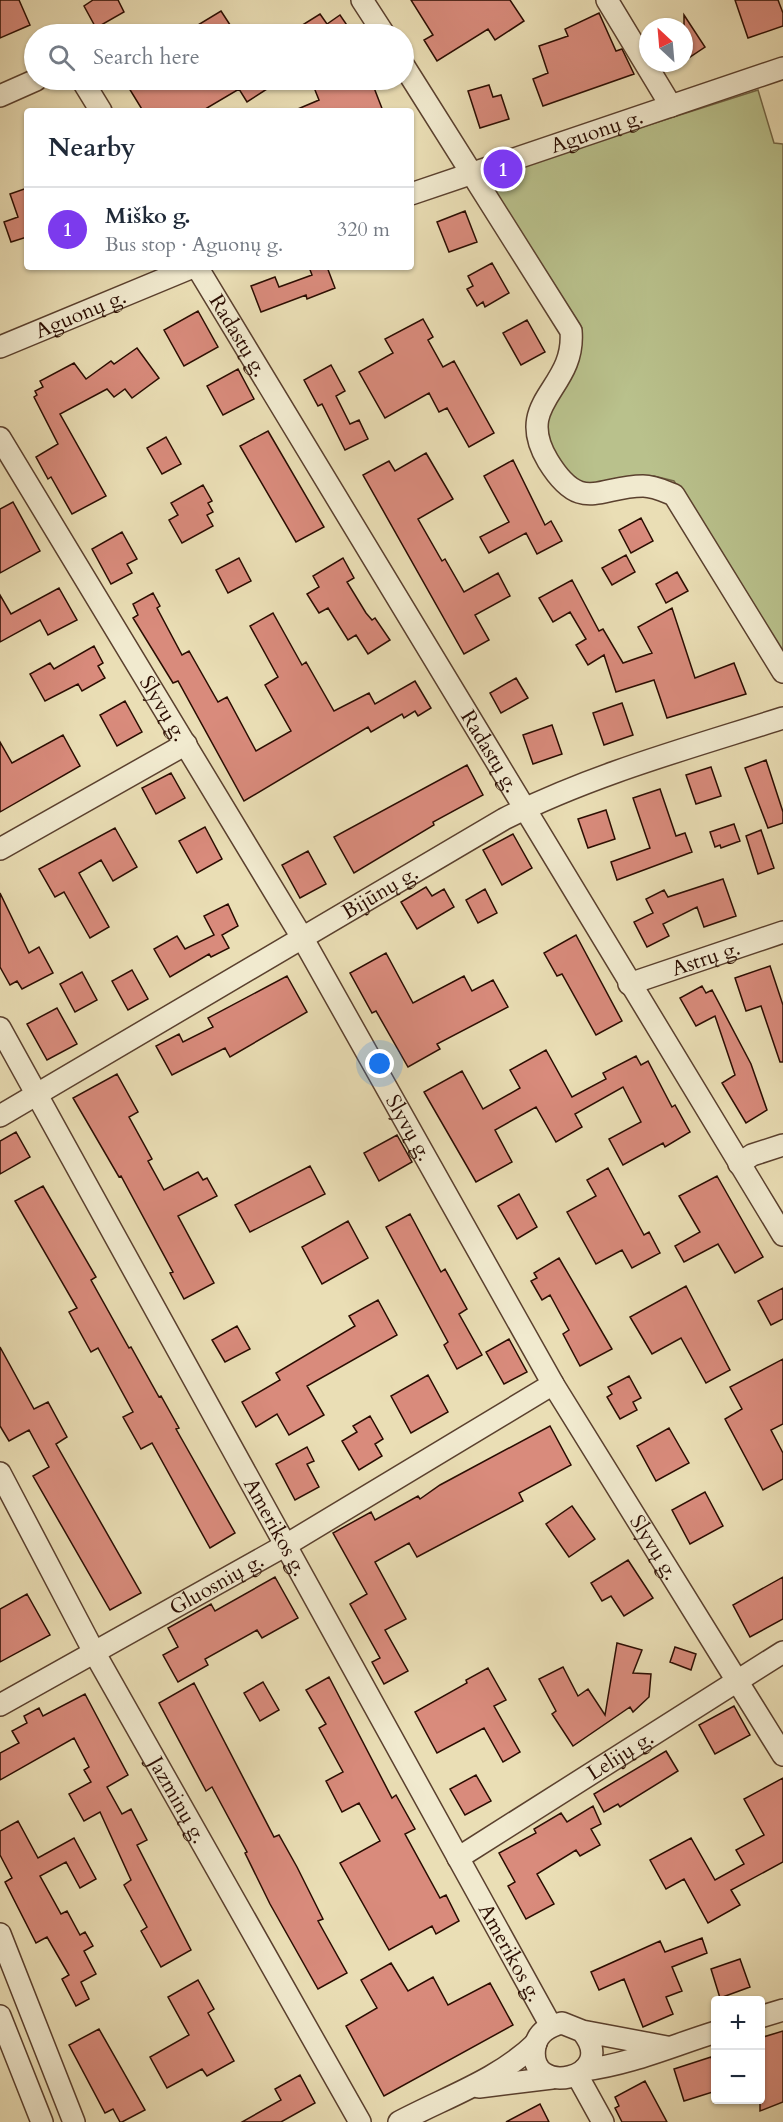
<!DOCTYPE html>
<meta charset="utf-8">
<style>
:root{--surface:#fff;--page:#f6f6f7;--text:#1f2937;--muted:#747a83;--line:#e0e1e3;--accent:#7c3aed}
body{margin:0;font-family:Cardo,serif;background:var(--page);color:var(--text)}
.controls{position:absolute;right:18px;bottom:18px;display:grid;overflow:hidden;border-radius:6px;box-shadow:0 2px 4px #0004}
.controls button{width:54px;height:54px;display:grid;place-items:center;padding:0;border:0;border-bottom:2px solid var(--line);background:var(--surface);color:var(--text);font:30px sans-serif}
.compass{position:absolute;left:639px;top:18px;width:54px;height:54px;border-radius:50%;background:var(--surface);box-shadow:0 2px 4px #0004;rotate:334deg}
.you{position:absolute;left:380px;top:1064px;width:21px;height:21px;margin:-15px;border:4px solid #fff;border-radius:50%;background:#1a73e8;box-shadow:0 0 0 9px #1a73e833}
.badge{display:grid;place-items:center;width:39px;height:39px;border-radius:50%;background:var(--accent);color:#fff;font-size:20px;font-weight:700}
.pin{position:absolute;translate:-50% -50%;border:3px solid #fff;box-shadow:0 2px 6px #0006}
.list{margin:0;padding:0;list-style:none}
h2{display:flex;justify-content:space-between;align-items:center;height:78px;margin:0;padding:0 24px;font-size:26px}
h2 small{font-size:20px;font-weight:400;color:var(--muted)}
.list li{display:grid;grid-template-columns:39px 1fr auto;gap:18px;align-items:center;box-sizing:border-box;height:84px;padding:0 24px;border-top:2px solid var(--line)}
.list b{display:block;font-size:22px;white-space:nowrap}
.list p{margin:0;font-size:20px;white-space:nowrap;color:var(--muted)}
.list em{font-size:20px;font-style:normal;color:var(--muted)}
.icon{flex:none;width:33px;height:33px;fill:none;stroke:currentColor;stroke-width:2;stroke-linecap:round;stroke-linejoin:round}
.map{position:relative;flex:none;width:783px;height:2122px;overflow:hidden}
.search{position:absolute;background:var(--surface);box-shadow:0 2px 4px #0004;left:24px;top:24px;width:390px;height:66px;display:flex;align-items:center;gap:15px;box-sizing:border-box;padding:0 21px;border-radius:33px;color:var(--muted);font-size:22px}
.panel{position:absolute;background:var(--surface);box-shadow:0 2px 4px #0004;left:24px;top:108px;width:390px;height:162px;border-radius:6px}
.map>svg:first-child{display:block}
.green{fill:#b9c18c;stroke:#726646;stroke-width:1.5}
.building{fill:#d98b7c;stroke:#2a0c01;stroke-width:1.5}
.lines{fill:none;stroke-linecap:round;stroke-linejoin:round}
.minor-casing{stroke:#5a402e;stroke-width:24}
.minor{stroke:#f1eacf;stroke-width:21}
.labels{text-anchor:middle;stroke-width:4.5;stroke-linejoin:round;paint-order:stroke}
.street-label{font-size:21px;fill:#2a0c01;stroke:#f1eacf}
</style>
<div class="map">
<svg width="783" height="2122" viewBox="0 0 783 2122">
<rect width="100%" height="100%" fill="#eadeb5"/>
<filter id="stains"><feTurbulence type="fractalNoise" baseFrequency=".00333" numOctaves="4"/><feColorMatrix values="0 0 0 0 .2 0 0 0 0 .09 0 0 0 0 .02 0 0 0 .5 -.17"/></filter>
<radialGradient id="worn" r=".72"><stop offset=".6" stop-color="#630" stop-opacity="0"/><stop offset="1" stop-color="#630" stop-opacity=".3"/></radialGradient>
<!-- green -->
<path class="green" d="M 758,90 L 774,143 L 783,144 L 783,656 L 674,481 L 654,476 L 594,487 L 577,481 L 565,470 L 557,458 L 547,435 L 544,420 L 579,351 L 582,328 L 486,177 Z"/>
<!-- building -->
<path class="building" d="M 0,0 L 19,0 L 30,25 L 0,38 Z
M 93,0 L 118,0 L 124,12 L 96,28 L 84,6 Z
M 411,0 L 510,0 L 524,21 L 495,40 L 488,29 L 437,61 L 424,40 L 433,35 Z
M 735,0 L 778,0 L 783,13 L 783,26 L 748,38 Z
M 221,11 L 236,34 L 183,34 Z
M 599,13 L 616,51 L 622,49 L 634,74 L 543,106 L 533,79 L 548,73 L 539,46 L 568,36 L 565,29 Z
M 320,14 L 327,24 L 340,15 L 353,34 L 288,34 Z
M 684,15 L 705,47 L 684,61 Z
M 124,80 L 261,80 L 267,89 L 247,102 L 239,89 L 202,111 L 143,111 Z
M 311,80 L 371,80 L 383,111 L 293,111 L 319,100 Z
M 489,85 L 493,97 L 501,95 L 509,119 L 480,128 L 468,91 Z
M 27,188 L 27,237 L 11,242 L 4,222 L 18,217 L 10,194 Z
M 465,211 L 477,242 L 449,252 L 437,222 Z
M 492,263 L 509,293 L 485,307 L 483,302 L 477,306 L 467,289 L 473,286 L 468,276 Z
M 309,267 L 327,267 L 335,288 L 307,299 L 306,295 L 261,312 L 251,286 L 275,277 L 279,287 L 312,275 Z
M 198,311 L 218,347 L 184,366 L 164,330 Z
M 423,319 L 433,337 L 428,340 L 443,367 L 454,361 L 494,433 L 469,447 L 447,408 L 439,412 L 429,393 L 385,418 L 359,372 L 393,353 L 385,339 Z
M 527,320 L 545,352 L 521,365 L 503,333 Z
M 137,348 L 159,378 L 132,398 L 125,389 L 114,397 L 107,389 L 60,414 L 106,496 L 72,514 L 51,477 L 48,479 L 36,457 L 58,444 L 34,397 L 37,395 L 35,391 L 43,387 L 40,381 L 74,363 L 86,379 L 111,361 L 114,364 Z
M 331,365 L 345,391 L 336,396 L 350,424 L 359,420 L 368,439 L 345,450 L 322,404 L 318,406 L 304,380 Z
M 238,369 L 254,399 L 223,415 L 207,386 Z
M 268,431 L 324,527 L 296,542 L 240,446 Z
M 166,437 L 181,464 L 162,474 L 147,448 Z
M 426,453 L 453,499 L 418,519 L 442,561 L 445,559 L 464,592 L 498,573 L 510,596 L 475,615 L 489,640 L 464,654 L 363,475 L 389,461 L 395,471 Z
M 513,460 L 545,525 L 551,521 L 562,541 L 537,554 L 526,533 L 489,553 L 480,537 L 509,522 L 484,476 Z
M 203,485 L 212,501 L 208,503 L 213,512 L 207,515 L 213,526 L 182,543 L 169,520 L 178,515 L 171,503 Z
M 13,502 L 40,551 L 0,573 L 0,509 Z
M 641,518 L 653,541 L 631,553 L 619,530 Z
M 122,532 L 137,559 L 127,564 L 132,573 L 111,584 L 92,549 Z
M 626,555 L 635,572 L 612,585 L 602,568 Z
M 239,558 L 251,581 L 228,593 L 216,570 Z
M 343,558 L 354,578 L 347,582 L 366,613 L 372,620 L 375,618 L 390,640 L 368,654 L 356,635 L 348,640 L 328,608 L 319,613 L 307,594 L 319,587 L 313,576 Z
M 677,572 L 688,591 L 666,603 L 656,584 Z
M 572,580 L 599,631 L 603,629 L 623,663 L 652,653 L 638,627 L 672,608 L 695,678 L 734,663 L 746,694 L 667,718 L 654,680 L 616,692 L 604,655 L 588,665 L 576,645 L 586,639 L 570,612 L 553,622 L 539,598 Z
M 59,588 L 77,620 L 48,635 L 40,620 L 0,642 L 0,595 L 11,614 Z
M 153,593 L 160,606 L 157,608 L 182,655 L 189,651 L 218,702 L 227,697 L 256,751 L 291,731 L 265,685 L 278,677 L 250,626 L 273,613 L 302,665 L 306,662 L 334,711 L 369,693 L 375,704 L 415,681 L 431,708 L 418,716 L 415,711 L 404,718 L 402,714 L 371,732 L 368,727 L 244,801 L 178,681 L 173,683 L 133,618 L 138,615 L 133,604 Z
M 94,646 L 103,663 L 98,666 L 105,678 L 82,691 L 78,684 L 45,701 L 30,674 L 50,663 L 54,669 Z
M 516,678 L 528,698 L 501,713 L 490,693 Z
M 125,701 L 142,732 L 117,746 L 100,715 Z
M 622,703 L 633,735 L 604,745 L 593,713 Z
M 552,725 L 562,754 L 533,764 L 523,735 Z
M 63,735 L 80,766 L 0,812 L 0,742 L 12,763 Z
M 766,760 L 783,812 L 783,823 L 768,828 L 745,768 Z
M 467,765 L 483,795 L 433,822 L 434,825 L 354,873 L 334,837 Z
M 711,767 L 721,796 L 696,804 L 686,775 Z
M 171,773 L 185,798 L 156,814 L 142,788 Z
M 660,789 L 676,836 L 685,833 L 692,852 L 617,880 L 611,862 L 650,848 L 633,798 Z
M 606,810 L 615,839 L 588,848 L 578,819 Z
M 734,824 L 740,841 L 721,848 L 720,845 L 715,847 L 710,832 Z
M 205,827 L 222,859 L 197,873 L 179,841 Z
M 115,828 L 137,867 L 113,881 L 101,860 L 79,873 L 109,927 L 90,938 L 64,892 L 55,897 L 39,869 Z
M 761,830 L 774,868 L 758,874 L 746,836 Z
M 513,834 L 532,868 L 502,885 L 483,850 Z
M 308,851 L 326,884 L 300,898 L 282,865 Z
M 723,879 L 736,916 L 704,927 L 697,907 L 663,924 L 669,936 L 647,947 L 634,922 L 653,913 L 646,899 L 664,890 L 668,897 Z
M 426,887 L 432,896 L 444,889 L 454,907 L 417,929 L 401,902 Z
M 485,889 L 497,913 L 478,923 L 466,900 Z
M 0,893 L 29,953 L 39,947 L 53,973 L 22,989 L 17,981 L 10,985 L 0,967 Z
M 228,904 L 238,926 L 222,935 L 229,948 L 211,957 L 209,954 L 170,977 L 154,949 L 177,936 L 185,949 L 214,935 L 204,916 Z
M 576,935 L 622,1021 L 596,1035 L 562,974 L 557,976 L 544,953 Z
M 386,953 L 413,1003 L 464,976 L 472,991 L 493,980 L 508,1007 L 437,1044 L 440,1049 L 408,1067 L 376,1011 L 372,1013 L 350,973 Z
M 770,966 L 783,1005 L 783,1062 L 780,1062 L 761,1006 L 746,1011 L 735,978 Z
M 132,970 L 148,999 L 128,1010 L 112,981 Z
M 82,972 L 97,1000 L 75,1012 L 60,984 Z
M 287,976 L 307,1012 L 230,1057 L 225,1048 L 172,1075 L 156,1046 L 179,1034 L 183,1042 L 213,1027 L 208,1018 Z
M 702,986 L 706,993 L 712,990 L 751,1064 L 767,1110 L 746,1123 L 722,1083 L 735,1075 L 715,1016 L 696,1026 L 680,998 Z
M 57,1008 L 77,1044 L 47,1060 L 27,1024 Z
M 546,1050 L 572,1097 L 606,1079 L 603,1073 L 636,1056 L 641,1065 L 648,1061 L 672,1107 L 675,1105 L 690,1132 L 665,1147 L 663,1143 L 623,1165 L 609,1139 L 641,1122 L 623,1087 L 575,1114 L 582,1127 L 556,1142 L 536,1107 L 495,1130 L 512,1162 L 476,1182 L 424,1092 L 462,1071 L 483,1109 L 520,1088 L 510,1070 Z
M 117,1074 L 138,1112 L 129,1117 L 152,1159 L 148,1161 L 164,1190 L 198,1172 L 203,1180 L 207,1178 L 217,1196 L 178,1216 L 214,1283 L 184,1299 L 170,1273 L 173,1272 L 121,1176 L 119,1177 L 73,1098 Z
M 16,1132 L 30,1157 L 0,1174 L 0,1141 Z
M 397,1135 L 412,1162 L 379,1181 L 364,1153 Z
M 310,1166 L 325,1194 L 250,1232 L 235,1205 Z
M 608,1168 L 644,1235 L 649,1232 L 660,1253 L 632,1268 L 622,1250 L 596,1264 L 567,1212 L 596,1196 L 587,1180 Z
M 717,1176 L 763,1257 L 735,1273 L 718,1244 L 684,1262 L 675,1246 L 700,1232 L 679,1196 Z
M 43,1186 L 96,1277 L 91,1280 L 129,1348 L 131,1347 L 159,1397 L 161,1396 L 179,1428 L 176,1429 L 235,1533 L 210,1548 L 152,1443 L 141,1449 L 123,1417 L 133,1412 L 98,1348 L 91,1352 L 69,1312 L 77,1308 L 15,1201 Z
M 519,1194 L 537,1227 L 517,1239 L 498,1206 Z
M 410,1214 L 441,1272 L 445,1269 L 467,1309 L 459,1314 L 482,1355 L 457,1369 L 444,1345 L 448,1342 L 386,1227 Z
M 348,1221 L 368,1258 L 322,1284 L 302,1247 Z
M 559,1258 L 612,1349 L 580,1366 L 563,1334 L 569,1330 L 550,1295 L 542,1300 L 531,1281 L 537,1278 L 534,1273 Z
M 686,1286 L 730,1370 L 706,1383 L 681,1338 L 652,1354 L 630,1317 Z
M 783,1288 L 783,1319 L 771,1325 L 758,1301 Z
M 378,1300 L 397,1335 L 307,1386 L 324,1415 L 289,1435 L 277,1414 L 256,1427 L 242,1402 L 280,1380 L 276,1373 L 355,1326 L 349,1316 Z
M 237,1326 L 250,1349 L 225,1362 L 212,1340 Z
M 509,1339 L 527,1372 L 504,1384 L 486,1352 Z
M 0,1347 L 34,1409 L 48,1402 L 67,1437 L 56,1444 L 141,1593 L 110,1610 L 33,1476 L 49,1467 L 29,1430 L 9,1441 L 0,1426 Z
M 783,1359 L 783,1424 L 771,1430 L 783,1453 L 783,1479 L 763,1490 L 725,1419 L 742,1409 L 730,1387 Z
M 428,1375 L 448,1412 L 411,1433 L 391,1396 Z
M 629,1376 L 641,1398 L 633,1402 L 637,1410 L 620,1419 L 607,1397 L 612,1394 L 608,1387 Z
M 370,1416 L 383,1439 L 375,1444 L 382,1456 L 359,1470 L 342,1441 L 357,1432 L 353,1426 Z
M 550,1426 L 571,1465 L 519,1493 L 523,1501 L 417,1557 L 409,1543 L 375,1562 L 406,1619 L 385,1630 L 408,1671 L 384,1684 L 372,1662 L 380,1658 L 350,1604 L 367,1594 L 333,1533 L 371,1512 L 375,1520 L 418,1496 L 420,1499 L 440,1485 Z
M 669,1428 L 689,1463 L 656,1481 L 637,1446 Z
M 307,1447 L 314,1461 L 307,1464 L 319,1487 L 295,1500 L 276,1464 Z
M 705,1492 L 723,1526 L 690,1544 L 672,1510 Z
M 572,1506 L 595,1539 L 569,1557 L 546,1524 Z
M 628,1560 L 653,1598 L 624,1616 L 611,1596 L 602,1601 L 591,1583 Z
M 275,1577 L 298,1618 L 262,1638 L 257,1630 L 205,1659 L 208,1665 L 178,1682 L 163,1655 L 178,1647 L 168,1628 L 211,1604 L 215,1611 Z
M 783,1577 L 783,1619 L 750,1637 L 733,1605 Z
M 27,1594 L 50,1635 L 0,1662 L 0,1609 Z
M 617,1643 L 642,1650 L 633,1673 L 651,1674 L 649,1697 L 633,1712 L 630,1707 L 573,1746 L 552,1714 L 556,1711 L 539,1679 L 563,1667 L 578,1696 L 588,1689 L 605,1715 Z
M 675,1647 L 696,1654 L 691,1670 L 670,1662 Z
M 488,1668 L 506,1700 L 494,1706 L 520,1752 L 503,1762 L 484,1728 L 437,1753 L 415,1712 L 467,1683 L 466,1680 Z
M 329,1677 L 392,1798 L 396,1795 L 415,1829 L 405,1834 L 440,1898 L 446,1895 L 459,1921 L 436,1934 L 432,1926 L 389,1950 L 340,1863 L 380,1841 L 359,1803 L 342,1812 L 326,1781 L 343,1772 L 319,1728 L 326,1724 L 306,1690 Z
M 263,1682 L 279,1710 L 260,1721 L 244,1693 Z
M 194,1683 L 274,1837 L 279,1835 L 297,1867 L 323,1919 L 318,1921 L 347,1973 L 318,1989 L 270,1904 L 245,1853 L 247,1852 L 212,1787 L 206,1791 L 159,1703 Z
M 85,1694 L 128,1775 L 107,1787 L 122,1814 L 131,1809 L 147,1840 L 137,1845 L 191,1950 L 161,1967 L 141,1931 L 147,1927 L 124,1885 L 131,1880 L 100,1812 L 84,1821 L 69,1794 L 91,1782 L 84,1770 L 89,1767 L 74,1738 L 0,1780 L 0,1753 L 19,1743 L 12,1731 L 27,1723 L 24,1716 L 39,1708 L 43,1716 Z
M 734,1706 L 750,1735 L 715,1754 L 699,1725 Z
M 666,1751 L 678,1771 L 620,1807 L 618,1804 L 604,1812 L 594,1794 Z
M 476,1775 L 491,1801 L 465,1815 L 450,1789 Z
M 783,1778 L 783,1862 L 731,1890 L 740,1905 L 708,1923 L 684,1879 L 666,1889 L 650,1860 L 691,1838 L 715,1880 L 744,1864 L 736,1850 L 764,1835 L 744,1799 Z
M 593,1806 L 601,1824 L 591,1829 L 600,1845 L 580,1856 L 576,1850 L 537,1874 L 554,1904 L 526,1919 L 508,1886 L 515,1882 L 499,1853 L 536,1833 L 534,1829 L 561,1813 L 567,1822 Z
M 18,1821 L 38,1858 L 74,1838 L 96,1879 L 80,1888 L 66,1862 L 40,1876 L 61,1914 L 67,1911 L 80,1935 L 85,1932 L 93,1946 L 84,1951 L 96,1974 L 81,1982 L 89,1999 L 76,2006 L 62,1979 L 69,1975 L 47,1937 L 36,1943 L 5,1882 L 12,1878 L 0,1855 L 0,1831 Z
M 702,1938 L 707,1953 L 672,1967 L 682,1991 L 666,1997 L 673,2014 L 643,2027 L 624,1979 L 599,1990 L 591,1972 L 660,1941 L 665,1952 Z
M 740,1959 L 750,1987 L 720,1998 L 711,1969 Z
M 391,1963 L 408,1991 L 433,1977 L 448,2005 L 490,1983 L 513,2025 L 384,2096 L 346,2026 L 377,2008 L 361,1980 Z
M 198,1980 L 214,2009 L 208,2013 L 234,2061 L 207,2076 L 202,2069 L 167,2088 L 150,2057 L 189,2035 L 168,1997 Z
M 99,2029 L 145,2110 L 122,2122 L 120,2122 L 113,2109 L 105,2113 L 69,2045 Z
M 783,2031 L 783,2102 L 760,2111 L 760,2038 Z
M 711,2057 L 716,2073 L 716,2091 L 684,2101 L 674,2069 Z
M 300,2075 L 315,2103 L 281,2122 L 242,2122 L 281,2100 L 275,2089 Z
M 645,2081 L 667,2122 L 622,2122 L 615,2108 L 619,2106 L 615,2097 Z
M 540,2104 L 549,2122 L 506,2122 Z"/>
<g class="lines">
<!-- minor casing -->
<g class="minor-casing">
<g id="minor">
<path d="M 362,0 L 384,34"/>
<path d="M 607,0 L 671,106"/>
<path d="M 404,66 L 571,331 C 576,390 512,401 548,461 C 581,515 599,486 643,486 C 654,486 664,491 674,495 L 783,672"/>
<path d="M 82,80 L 101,111"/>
<path d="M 0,96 L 36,80"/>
<path id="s1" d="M 411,194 L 783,68"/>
<path id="s2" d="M 197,267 L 783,1235"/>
<path id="s3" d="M 0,347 L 193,267"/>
<path id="s4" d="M 0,438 L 303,939 L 553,1384 L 783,1755"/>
<path d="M 0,849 L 186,744"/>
<path id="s5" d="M 629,984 L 783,932"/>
<path id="s6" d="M 0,1028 L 551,2026"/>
<path id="s7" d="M 0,1116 L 504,819 C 593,774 689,748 783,718"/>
<path d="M 739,1164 L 752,1155 L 783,1145"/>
<path id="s8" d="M 0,1473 L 94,1652 L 360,2122"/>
<path id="s9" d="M 0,1705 L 286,1545 L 553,1384"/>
<path id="s10" d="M 458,1858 L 783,1652"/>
<path d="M 0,1934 L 74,2122"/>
<path d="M 0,2016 L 42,2122"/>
<path d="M 760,2017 L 783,2010"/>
<path d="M 582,2031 C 622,2079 525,2100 535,2046 C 538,2032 549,2026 562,2023 L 582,2031 L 667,2047"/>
<path d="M 584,2070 C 631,2064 671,2046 716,2032"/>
<path d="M 577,2075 L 603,2122"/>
<path d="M 479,2087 L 552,2078"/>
<path d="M 399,2122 C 446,2097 498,2080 536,2043"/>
</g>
</g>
<!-- minor -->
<use href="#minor" class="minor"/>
</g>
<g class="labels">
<!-- street labels -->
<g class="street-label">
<text dy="7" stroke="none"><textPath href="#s1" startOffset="196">Aguonų g.</textPath></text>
<text dy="7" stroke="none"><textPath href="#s3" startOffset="87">Aguonų g.</textPath></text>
<text dy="7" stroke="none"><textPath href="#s2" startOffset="80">Radastų g.</textPath></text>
<text dy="7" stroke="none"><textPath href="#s4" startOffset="316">Slyvų g.</textPath></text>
<text dy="7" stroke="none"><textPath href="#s2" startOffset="566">Radastų g.</textPath></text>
<text dy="7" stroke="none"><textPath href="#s7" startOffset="441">Bijūnų g.</textPath></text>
<text dy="7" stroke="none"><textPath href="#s5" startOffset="81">Astrų g.</textPath></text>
<text dy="7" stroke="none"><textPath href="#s4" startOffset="802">Slyvų g.</textPath></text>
<text dy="7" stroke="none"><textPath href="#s6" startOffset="570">Amerikos g.</textPath></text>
<text dy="7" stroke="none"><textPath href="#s4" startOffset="1288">Slyvų g.</textPath></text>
<text dy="7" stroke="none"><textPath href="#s9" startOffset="248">Gluosnių g.</textPath></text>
<text dy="7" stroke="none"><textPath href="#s10" startOffset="192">Lelijų g.</textPath></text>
<text dy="7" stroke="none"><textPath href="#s8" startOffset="372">Jazminų g.</textPath></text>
<text dy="7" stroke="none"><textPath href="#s6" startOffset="1056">Amerikos g.</textPath></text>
</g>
</g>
<rect width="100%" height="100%" filter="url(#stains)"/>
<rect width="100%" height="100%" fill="url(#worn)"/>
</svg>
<div class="controls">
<button>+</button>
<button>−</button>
</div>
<svg class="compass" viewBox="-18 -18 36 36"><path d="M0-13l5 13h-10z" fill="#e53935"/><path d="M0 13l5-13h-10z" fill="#747a83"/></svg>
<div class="you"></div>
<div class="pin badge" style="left:503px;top:169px">1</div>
<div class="search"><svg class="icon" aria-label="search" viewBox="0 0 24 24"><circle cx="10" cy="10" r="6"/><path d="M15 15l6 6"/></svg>Search here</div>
<section class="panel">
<h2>Nearby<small></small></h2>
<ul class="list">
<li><span class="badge">1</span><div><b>Miško g.</b><p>Bus stop · Aguonų g.</p></div><em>320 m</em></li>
</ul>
</section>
</div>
